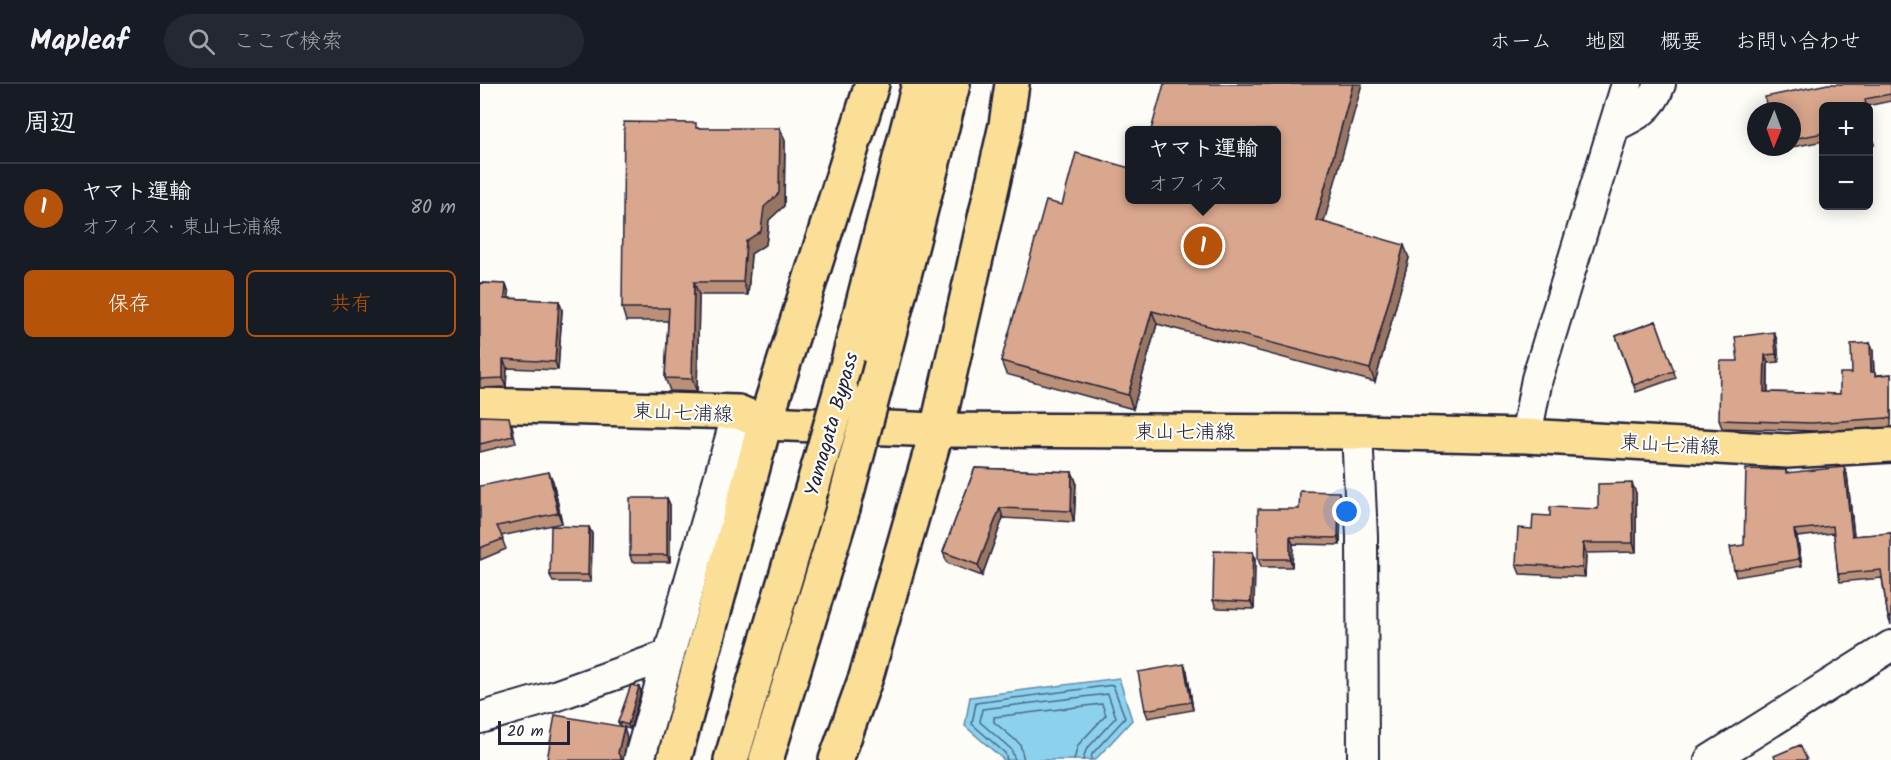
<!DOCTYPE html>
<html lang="ja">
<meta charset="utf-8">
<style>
:root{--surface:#171b24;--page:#242831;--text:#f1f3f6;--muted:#9ea1a6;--line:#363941;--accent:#b45309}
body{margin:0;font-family:Kalam,"Klee One",sans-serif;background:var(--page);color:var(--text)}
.controls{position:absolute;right:18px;top:18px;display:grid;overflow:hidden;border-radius:9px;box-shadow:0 3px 15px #0003}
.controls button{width:54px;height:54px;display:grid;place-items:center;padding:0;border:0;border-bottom:2px solid var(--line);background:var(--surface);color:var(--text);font:30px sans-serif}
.compass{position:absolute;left:1267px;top:18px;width:54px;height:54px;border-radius:50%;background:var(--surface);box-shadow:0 3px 15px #0003;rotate:181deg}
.scale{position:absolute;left:18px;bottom:15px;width:72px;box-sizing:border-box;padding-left:6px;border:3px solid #22223b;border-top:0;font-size:16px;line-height:21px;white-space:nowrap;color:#22223b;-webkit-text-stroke:4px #fdfcf7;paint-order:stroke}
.you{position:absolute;left:867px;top:428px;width:21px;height:21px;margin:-15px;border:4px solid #fff;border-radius:50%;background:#1a73e8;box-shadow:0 0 0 9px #1a73e833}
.badge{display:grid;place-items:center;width:39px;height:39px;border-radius:50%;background:var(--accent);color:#fff;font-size:20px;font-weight:700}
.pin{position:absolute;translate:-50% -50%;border:3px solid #fff;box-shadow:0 2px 6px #0006}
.popup{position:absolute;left:645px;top:42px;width:156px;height:78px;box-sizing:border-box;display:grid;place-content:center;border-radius:9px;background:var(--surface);filter:drop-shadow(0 2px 4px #0005);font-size:20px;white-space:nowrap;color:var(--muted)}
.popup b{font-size:22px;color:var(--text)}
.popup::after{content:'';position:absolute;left:50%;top:100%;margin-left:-12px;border:12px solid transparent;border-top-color:var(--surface)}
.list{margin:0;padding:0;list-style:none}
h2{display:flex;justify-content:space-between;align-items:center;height:78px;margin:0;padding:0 24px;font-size:26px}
h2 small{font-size:20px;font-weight:400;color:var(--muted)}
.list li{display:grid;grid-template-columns:39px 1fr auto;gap:18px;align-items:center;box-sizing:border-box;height:90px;padding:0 24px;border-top:2px solid var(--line)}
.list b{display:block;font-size:22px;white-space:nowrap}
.list p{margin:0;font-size:20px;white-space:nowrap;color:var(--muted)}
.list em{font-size:20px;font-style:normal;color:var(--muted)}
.actions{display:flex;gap:12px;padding:18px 24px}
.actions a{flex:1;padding:14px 0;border:2px solid var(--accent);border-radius:9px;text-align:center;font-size:21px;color:var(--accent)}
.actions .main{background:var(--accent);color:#fff}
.icon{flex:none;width:33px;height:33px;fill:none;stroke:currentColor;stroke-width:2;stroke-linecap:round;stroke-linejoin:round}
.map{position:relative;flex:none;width:1411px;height:676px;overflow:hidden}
header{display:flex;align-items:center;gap:36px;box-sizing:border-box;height:84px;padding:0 30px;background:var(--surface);border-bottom:2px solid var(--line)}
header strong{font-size:28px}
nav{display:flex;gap:33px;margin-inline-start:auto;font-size:21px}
.search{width:420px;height:54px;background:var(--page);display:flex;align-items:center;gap:15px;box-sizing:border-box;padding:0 21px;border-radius:33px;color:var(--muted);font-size:22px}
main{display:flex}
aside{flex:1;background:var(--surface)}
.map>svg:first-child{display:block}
.water{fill:#8cd1ee;stroke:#628ba6;stroke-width:1.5}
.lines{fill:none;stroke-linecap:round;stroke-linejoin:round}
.shore{stroke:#4c6883;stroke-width:1.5}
.minor-casing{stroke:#22223b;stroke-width:34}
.major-casing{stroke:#22223b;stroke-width:38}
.highway-casing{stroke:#22223b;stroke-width:38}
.minor{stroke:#fdfcf7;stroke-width:30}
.major{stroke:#fbdf96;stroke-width:33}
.highway{stroke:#fbdf96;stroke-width:33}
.highway-bridge-casing{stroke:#22223b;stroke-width:38;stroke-linecap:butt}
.highway-bridge{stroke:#fbdf96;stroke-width:33}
.wall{fill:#bb9079;stroke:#22223b;stroke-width:1.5}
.shaded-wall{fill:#987563;stroke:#22223b;stroke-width:1.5}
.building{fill:#d9a78d;stroke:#22223b;stroke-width:1.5}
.labels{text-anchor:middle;stroke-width:4.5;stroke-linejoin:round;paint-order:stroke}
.street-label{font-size:20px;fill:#22223b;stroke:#fdfcf7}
</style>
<header>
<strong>Mapleaf</strong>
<div class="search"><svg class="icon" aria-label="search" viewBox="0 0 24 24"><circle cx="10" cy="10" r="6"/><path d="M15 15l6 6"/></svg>ここで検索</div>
<nav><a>ホーム</a><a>地図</a><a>概要</a><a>お問い合わせ</a></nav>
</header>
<main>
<aside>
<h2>周辺<small></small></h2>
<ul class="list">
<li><span class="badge">1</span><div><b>ヤマト運輸</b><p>オフィス · 東山七浦線</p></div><em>80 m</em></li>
</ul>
<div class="actions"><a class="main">保存</a><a>共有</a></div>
</aside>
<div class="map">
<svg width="1411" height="676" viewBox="0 0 1411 676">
<rect width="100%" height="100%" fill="#fdfcf7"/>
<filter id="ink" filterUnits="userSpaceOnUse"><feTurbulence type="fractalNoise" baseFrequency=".0167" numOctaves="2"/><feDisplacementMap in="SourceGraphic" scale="12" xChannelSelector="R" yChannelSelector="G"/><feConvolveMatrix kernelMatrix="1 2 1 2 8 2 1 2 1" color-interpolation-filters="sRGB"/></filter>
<g filter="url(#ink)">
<!-- water -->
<path class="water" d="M 639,594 L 652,636 L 615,676 L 524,676 L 485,642 L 490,613 Z"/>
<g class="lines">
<!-- shore -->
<path class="shore" d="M 527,676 L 525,669 L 492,640 L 496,619 L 633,601 L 645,634 L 612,670 L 611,676
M 535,676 L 531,665 L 500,638 L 502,625 L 628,610 L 636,633 L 606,666 L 603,676
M 544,676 L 540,660 L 514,638 L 514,633 L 622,620 L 626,631 L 598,661 L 594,676"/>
<!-- minor casing -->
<g class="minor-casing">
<path id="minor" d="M 1134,42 C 1156,32 1172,24 1180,0
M 877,348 L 882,452 L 883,676
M 1046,352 L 1057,295 L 1147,0
M 0,634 L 72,613 L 189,571
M 159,676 L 258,328
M 1230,676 L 1411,562"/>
</g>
<!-- major casing -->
<g class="major-casing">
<path id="major" d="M 0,321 L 258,328 L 285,339 L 457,346 L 877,348 L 1046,352 L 1307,367 L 1411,361"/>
</g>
<!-- highway casing -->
<g class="highway-casing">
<path id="highway" d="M 401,281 L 473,0
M 361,305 L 439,0
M 194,676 L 285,339 L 392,0
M 251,676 L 333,402
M 286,676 L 363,424
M 356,676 L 386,593 L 457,346 L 526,41 L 532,0"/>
</g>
<!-- minor -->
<use href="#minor" class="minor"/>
<!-- major -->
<use href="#major" class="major"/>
<!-- highway -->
<use href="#highway" class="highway"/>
<!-- highway-bridge casing -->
<g class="highway-bridge-casing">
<path id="highway-bridge" d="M 333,402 L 361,305
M 363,424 L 401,281"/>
</g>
<!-- highway-bridge -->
<use href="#highway-bridge" class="highway-bridge"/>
</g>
<!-- wall -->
<path class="wall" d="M 1411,0 L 1411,17 L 1387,22 L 1344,22 L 1344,57 L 1312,63 L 1312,27 Z
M 1389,28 L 1394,61 L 1389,61 Z
M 218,44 L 305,57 L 304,122 L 289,136 L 286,160 L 271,170 L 268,211 L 219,211 L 217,308 L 190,307 L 185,294 L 188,237 L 146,237 L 142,224 Z
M 1295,63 L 1310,63 L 1295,66 Z
M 582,121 L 844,138 L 929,174 L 895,298 L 677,240 L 653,325 L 526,290 L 521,277 Z
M 0,199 L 26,200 L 29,209 L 28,214 L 79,217 L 82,226 L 78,286 L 27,284 L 26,303 L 0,304 Z
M 1176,237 L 1196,294 L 1156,308 L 1136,252 Z
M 1297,256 L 1299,278 L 1288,279 L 1288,308 L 1360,310 L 1372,289 L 1390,259 L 1393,267 L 1394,288 L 1395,288 L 1396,291 L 1411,290 L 1411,343 L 1335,347 L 1242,344 L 1239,336 L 1258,277 Z
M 0,332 L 32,341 L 36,359 L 0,368 Z
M 495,384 L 592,388 L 596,398 L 594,438 L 523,434 L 502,492 L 467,479 L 463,468 Z
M 1306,386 L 1307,389 L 1367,390 L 1374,452 L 1411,449 L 1411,541 L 1408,533 L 1402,494 L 1360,498 L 1358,490 L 1354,449 L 1317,453 L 1322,482 L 1256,493 L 1254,486 L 1264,461 Z
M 73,397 L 82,439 L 21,452 L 26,465 L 0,476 L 0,402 Z
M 1156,409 L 1156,468 L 1106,469 L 1105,493 L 1040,490 L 1036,480 L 1052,445 L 1070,432 L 1118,425 Z
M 187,414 L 190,421 L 190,478 L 152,478 L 150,471 Z
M 861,416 L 860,461 L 813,460 L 812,483 L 781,483 L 778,475 L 819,425 Z
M 109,443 L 112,450 L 111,498 L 73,498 L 70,491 Z
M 773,468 L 775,475 L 774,525 L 736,524 L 733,516 Z
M 707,587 L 713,626 L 668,634 L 665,626 Z
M 159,603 L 161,607 L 150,645 L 140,642 L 138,638 Z"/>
<!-- shaded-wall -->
<path class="shaded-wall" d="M 873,0 L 882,0 L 841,149 L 836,136 Z
M 1389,28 L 1394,61 L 1391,53 L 1389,37 Z
M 300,44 L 305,57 L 304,122 L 289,136 L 286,160 L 271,170 L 268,211 L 263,198 L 266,157 L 284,123 Z
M 924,161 L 929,174 L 895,298 L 890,285 Z
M 214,198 L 219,211 L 217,308 L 212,295 Z
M 26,200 L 29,209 L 28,222 L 25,214 Z
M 79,217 L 82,226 L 78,286 L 75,278 Z
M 672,227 L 677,240 L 653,325 L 648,311 Z
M 1294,248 L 1297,256 L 1299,278 L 1296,270 Z
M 1390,259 L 1393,267 L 1394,296 L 1391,288 Z
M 1285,271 L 1288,279 L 1287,316 L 1284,308 Z
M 23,275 L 27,284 L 26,303 L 23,294 Z
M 1364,383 L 1367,390 L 1375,460 L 1372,452 Z
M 69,388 L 73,397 L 82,439 L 78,429 Z
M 592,388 L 596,398 L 594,438 L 591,427 Z
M 1152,399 L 1156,409 L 1156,468 L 1153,459 Z
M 859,408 L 861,416 L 860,461 L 858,454 Z
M 187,414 L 190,421 L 190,478 L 187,471 Z
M 520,424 L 523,434 L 502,492 L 498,481 Z
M 109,443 L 112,450 L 111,498 L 108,491 Z
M 1314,446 L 1317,453 L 1322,482 L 1319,475 Z
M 810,453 L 813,460 L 812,483 L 810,475 Z
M 1103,459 L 1106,469 L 1105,493 L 1102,484 Z
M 773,468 L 775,475 L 774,525 L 771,518 Z
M 704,580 L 707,587 L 713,626 L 711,618 Z
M 159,603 L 161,607 L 150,645 L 148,641 Z
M 144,643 L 147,654 L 143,676 L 141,676 L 138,669 Z"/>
<!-- building -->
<path class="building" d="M 684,0 L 873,0 L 836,136 L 924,161 L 890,285 L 672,227 L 648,311 L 521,277 L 566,117 L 582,121 L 596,69 L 650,84 L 650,116 L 796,116 L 796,46 L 671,46 Z
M 1348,0 L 1411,0 L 1411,10 L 1385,15 L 1386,22 L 1344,22 L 1344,49 L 1312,55 L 1312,27 L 1287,27 L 1285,13 Z
M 1389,37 L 1391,53 L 1389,54 Z
M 144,38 L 216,39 L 216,44 L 300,44 L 299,109 L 284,123 L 281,147 L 266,157 L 263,198 L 214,198 L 212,295 L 185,294 L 189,224 L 142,224 Z
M 0,199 L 26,200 L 25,214 L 79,217 L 75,278 L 23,275 L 23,294 L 0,295 Z
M 1176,237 L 1194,287 L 1154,301 L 1136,252 Z
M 1294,248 L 1296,270 L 1285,271 L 1284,308 L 1360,310 L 1360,289 L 1372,289 L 1371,260 L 1390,259 L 1391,288 L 1395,288 L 1395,292 L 1411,290 L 1411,335 L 1407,334 L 1332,339 L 1239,336 L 1240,277 L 1258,277 L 1255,253 Z
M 0,332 L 29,333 L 33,352 L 0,360 Z
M 1364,383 L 1372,452 L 1411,449 L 1411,533 L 1408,533 L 1401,486 L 1358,490 L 1353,442 L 1314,446 L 1319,475 L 1254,486 L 1250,463 L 1264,461 L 1266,385 L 1306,386 L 1306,389 Z
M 495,384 L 592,388 L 591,427 L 520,424 L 498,481 L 463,468 Z
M 69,388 L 78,429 L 17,442 L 23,455 L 0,464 L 0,402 Z
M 1152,399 L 1153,459 L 1103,459 L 1102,484 L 1036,480 L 1038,444 L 1052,445 L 1053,431 L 1070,432 L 1070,423 L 1118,425 L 1118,400 Z
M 820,407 L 859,408 L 858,454 L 810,453 L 810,475 L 778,475 L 778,425 L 819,425 Z
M 150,414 L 187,414 L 187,471 L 150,471 Z
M 71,442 L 109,443 L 108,491 L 70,491 Z
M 734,467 L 773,468 L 771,518 L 733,516 Z
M 704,580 L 711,618 L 665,626 L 658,588 Z
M 151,601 L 159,603 L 148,641 L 138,638 Z
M 75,631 L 144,643 L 138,669 L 142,676 L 67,676 Z
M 1320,661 L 1327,676 L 1293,676 L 1295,675 L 1294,672 Z"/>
</g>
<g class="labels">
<!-- street labels -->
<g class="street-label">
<text transform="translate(203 328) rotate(2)" y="7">東山七浦線</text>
<text transform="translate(351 340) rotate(-74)" y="7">Yamagata Bypass</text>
<text x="705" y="354">東山七浦線</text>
<text transform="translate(1190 360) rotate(3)" y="7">東山七浦線</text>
</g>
</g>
</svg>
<div class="controls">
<button>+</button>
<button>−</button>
</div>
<svg class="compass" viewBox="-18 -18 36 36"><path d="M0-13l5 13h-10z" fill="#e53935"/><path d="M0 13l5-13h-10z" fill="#9ea1a6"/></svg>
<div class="scale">20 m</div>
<div class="you"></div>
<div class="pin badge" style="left:723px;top:162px">1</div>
<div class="popup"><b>ヤマト運輸</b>オフィス</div>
</div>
</main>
